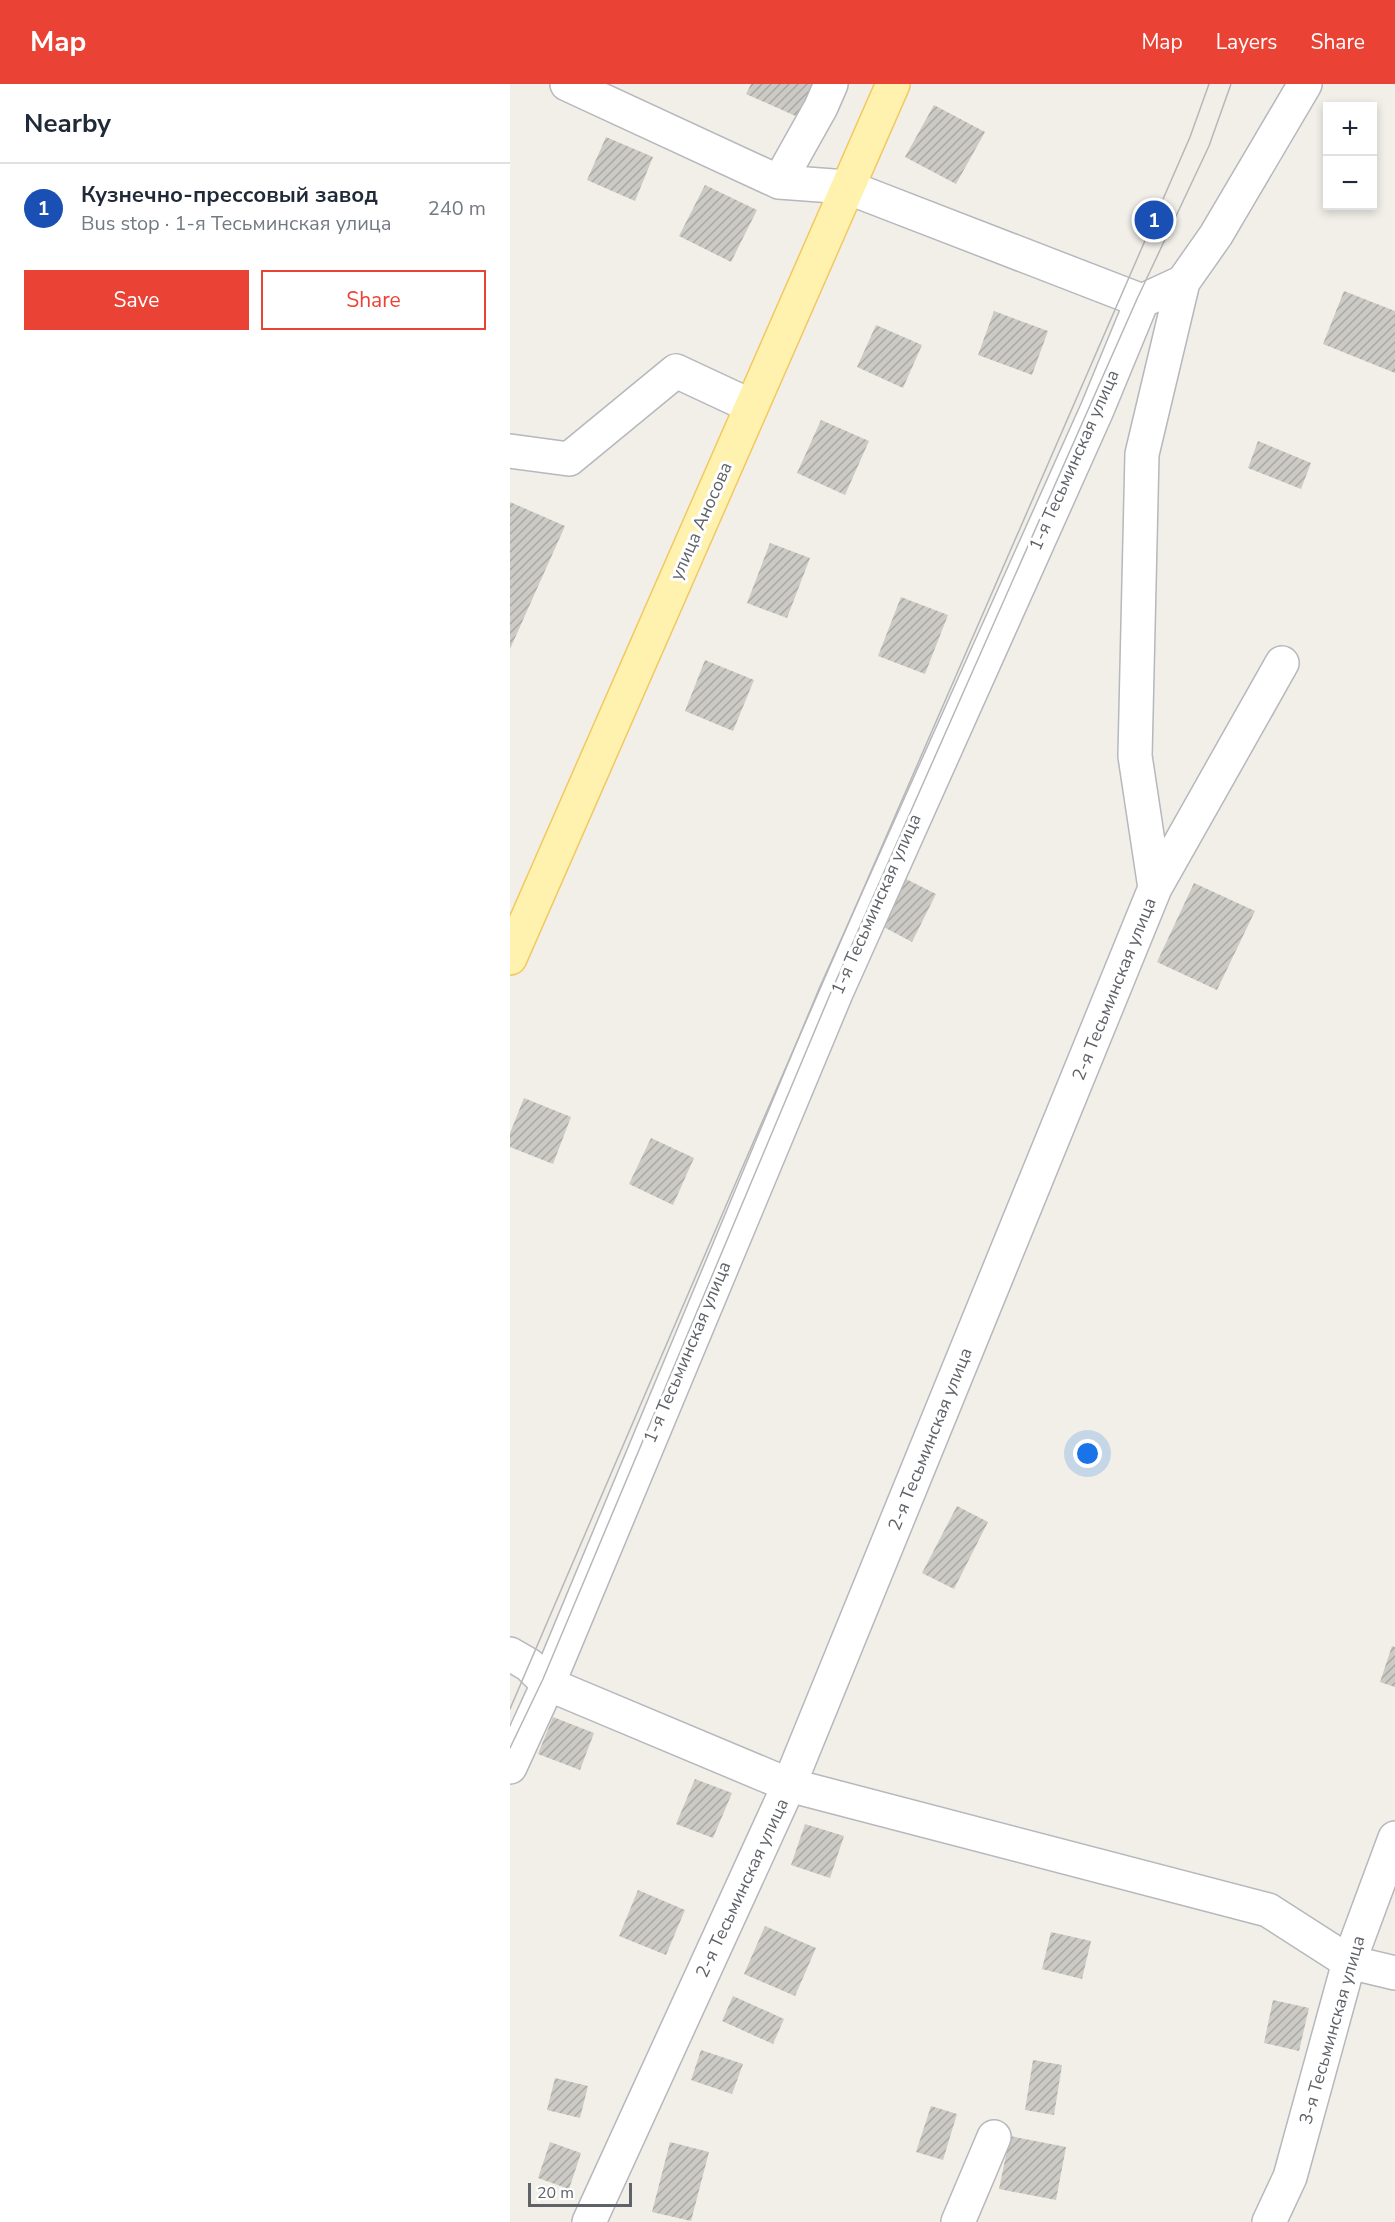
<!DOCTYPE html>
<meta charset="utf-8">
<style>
:root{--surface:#fff;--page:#f2f2f3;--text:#1f2937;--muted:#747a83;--line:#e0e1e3;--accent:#ea4335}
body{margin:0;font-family:"Nunito Sans",sans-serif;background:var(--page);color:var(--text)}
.controls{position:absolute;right:18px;top:18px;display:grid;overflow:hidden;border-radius:0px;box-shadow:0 3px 9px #0003}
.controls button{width:54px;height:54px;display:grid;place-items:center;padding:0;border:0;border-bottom:2px solid var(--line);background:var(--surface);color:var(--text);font:30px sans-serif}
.scale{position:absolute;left:18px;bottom:15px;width:104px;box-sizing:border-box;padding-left:6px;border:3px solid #5f6368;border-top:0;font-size:16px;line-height:21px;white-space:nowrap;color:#5f6368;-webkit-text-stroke:4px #fff;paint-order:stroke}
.you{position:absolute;left:578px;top:1370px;width:21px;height:21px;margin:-15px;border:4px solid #fff;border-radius:50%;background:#1a73e8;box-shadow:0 0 0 9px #1a73e833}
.badge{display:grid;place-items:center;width:39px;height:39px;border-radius:50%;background:var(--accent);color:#fff;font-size:20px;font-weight:700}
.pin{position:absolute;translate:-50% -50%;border:3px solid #fff;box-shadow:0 2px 6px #0006}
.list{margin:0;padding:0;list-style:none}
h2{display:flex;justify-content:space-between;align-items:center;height:78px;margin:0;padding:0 24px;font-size:26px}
h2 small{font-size:20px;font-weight:400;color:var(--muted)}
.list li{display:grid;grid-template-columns:39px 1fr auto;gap:18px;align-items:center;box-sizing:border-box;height:90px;padding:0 24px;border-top:2px solid var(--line)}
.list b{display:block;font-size:22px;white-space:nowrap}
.list p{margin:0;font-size:20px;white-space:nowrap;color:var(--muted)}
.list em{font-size:20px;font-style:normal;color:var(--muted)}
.actions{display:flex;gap:12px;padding:18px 24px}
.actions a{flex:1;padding:14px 0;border:2px solid var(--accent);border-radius:0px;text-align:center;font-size:21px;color:var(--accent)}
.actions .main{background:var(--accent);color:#fff}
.map{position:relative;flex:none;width:885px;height:2138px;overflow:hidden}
header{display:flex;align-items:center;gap:36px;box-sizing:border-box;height:84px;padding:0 30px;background:var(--accent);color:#fff}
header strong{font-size:28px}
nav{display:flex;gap:33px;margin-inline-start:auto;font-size:21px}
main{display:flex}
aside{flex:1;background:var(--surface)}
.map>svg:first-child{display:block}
.building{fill:url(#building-hatch)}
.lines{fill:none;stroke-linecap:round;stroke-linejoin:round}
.minor-casing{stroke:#b5b8bc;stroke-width:36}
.major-casing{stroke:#f2c960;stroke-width:36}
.minor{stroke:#fff;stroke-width:33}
.major{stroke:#fff2af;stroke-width:33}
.tram{stroke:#b6b7b8;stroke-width:1.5}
.labels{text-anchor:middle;stroke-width:6;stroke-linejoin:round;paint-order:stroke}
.street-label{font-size:18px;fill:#5f6368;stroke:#fff}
</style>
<header>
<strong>Map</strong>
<nav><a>Map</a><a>Layers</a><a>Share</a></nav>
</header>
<main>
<aside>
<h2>Nearby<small></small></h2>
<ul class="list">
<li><span class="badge" style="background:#1a4fb4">1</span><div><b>Кузнечно-прессовый завод</b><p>Bus stop · 1-я Тесьминская улица</p></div><em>240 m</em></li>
</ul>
<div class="actions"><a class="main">Save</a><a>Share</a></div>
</aside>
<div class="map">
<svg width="885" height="2138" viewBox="0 0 885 2138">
<defs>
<pattern id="building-hatch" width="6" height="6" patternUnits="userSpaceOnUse" patternTransform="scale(1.5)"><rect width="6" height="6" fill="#cccac5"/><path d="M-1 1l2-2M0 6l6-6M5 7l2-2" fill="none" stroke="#a9a8a4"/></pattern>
</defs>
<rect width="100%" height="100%" fill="#f1efe8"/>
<!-- building -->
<path class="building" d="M 241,0 L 306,0 L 290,34 L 236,10 Z
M 424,21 L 475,48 L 446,100 L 395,73 Z
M 96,53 L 143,73 L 125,117 L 77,96 Z
M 195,101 L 247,126 L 221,178 L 169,152 Z
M 834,207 L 885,227 L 885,289 L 813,260 Z
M 484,227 L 538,247 L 522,291 L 468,271 Z
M 366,241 L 412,261 L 393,304 L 347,283 Z
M 311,336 L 359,357 L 335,411 L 287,389 Z
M 748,357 L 801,379 L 791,405 L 738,384 Z
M 0,418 L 55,442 L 0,565 Z
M 260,459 L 300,474 L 277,534 L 237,519 Z
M 391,513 L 438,531 L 415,590 L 368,572 Z
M 195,576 L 244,596 L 223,647 L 175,627 Z
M 392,793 L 426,810 L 402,858 L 368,840 Z
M 684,799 L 745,827 L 707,906 L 647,878 Z
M 14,1014 L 61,1033 L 43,1080 L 0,1063 L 0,1049 Z
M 141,1054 L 184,1074 L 163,1121 L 119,1100 Z
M 447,1422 L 478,1438 L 444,1505 L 412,1489 Z
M 882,1562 L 885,1563 L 885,1603 L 870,1598 Z
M 43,1633 L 84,1649 L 70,1686 L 28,1670 Z
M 185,1695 L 222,1709 L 203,1754 L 166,1740 Z
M 295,1740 L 334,1752 L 320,1794 L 281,1781 Z
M 128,1806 L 175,1826 L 156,1871 L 109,1852 Z
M 255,1842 L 306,1864 L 285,1912 L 234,1890 Z
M 541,1848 L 581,1857 L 572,1895 L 532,1885 Z
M 223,1912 L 274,1935 L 263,1960 L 212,1937 Z
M 763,1916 L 799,1924 L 789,1967 L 754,1959 Z
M 191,1966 L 233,1980 L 222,2010 L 181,1996 Z
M 523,1976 L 552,1981 L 544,2031 L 515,2026 Z
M 45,1994 L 78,2002 L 70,2034 L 37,2026 Z
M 421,2022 L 447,2030 L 433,2076 L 406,2068 Z
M 500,2052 L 556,2063 L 546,2116 L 489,2105 Z
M 40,2058 L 71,2069 L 59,2105 L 28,2094 Z
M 160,2058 L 199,2068 L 181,2137 L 142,2128 Z"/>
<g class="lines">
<!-- minor casing -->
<g class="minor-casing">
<path id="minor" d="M 57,0 L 269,98 L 337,103 L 632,217
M 269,98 L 311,23 L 321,0
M 0,367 L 59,375 L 166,287 L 241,322
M 645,804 L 625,672 L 632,370 L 673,198
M 0,1570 L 19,1581 L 38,1600 L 279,1701 L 758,1826 L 839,1878 L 885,1889
M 0,1683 L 38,1600 L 326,909 L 587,326 L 632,217 L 673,198 L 706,151 L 795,0
M 79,2138 L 279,1701 L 645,804 L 772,579
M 448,2138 L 484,2053
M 759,2138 L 780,2093 L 839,1878 L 885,1754"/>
</g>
<!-- major casing -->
<g class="major-casing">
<path id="major" d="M 0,874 L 383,0"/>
</g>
<!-- minor -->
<use href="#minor" class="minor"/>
<!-- major -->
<use href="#major" class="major"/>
<!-- tram -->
<path class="tram" d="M 0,1625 L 230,1089 L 680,53 L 699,0
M 0,1664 L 33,1595 L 321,908 L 627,215 L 699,62 L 721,0"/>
</g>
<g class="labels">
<!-- street labels -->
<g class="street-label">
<text transform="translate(564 376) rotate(-66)" y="6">1-я Тесьминская улица</text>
<text transform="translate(191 437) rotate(-66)" y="6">улица Аносова</text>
<text transform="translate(366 820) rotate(-66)" y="6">1-я Тесьминская улица</text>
<text transform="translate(604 905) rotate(-68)" y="6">2-я Тесьминская улица</text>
<text transform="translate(177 1268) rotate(-67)" y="6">1-я Тесьминская улица</text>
<text transform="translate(420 1355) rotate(-68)" y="6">2-я Тесьминская улица</text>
<text transform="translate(232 1804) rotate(-65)" y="6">2-я Тесьминская улица</text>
<text transform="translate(822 1946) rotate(-74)" y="6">3-я Тесьминская улица</text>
</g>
</g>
</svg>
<div class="controls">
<button>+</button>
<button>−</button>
</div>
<div class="scale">20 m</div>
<div class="you"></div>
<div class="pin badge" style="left:644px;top:136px;background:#1a4fb4">1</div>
</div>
</main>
